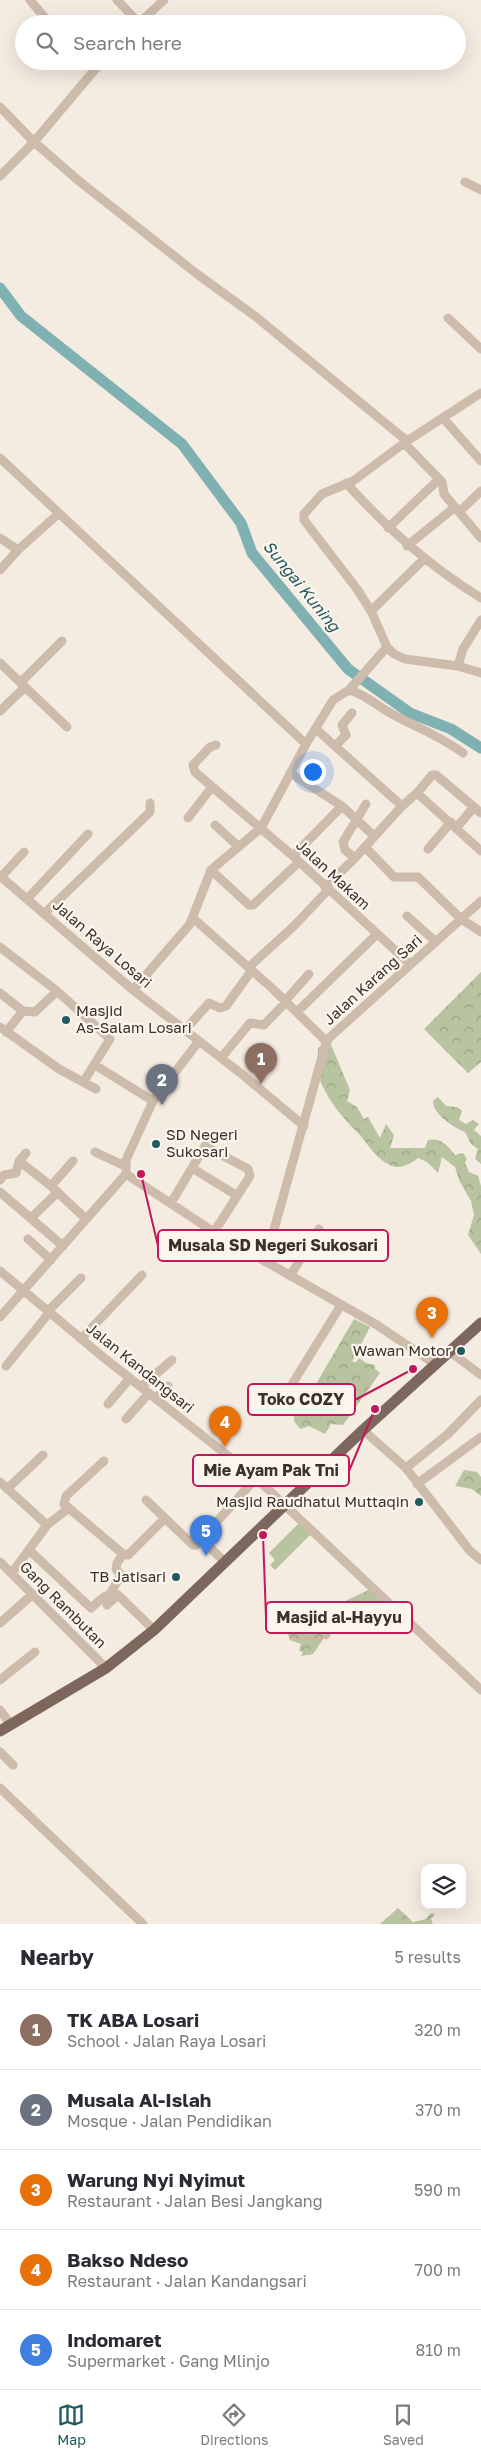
<!DOCTYPE html>
<meta charset="utf-8">
<style>
:root{--surface:#fff;--page:#f7f7f7;--text:#2b2b33;--muted:#7c7c81;--line:#e1e1e2;--accent:#1f5a5e}
body{margin:0;font-family:"Golos Text",sans-serif;background:var(--page);color:var(--text)}
.controls{position:absolute;right:15px;bottom:15px;display:grid;overflow:hidden;border-radius:10px;box-shadow:0 5px 20px #0002}
.controls button{width:45px;height:45px;display:grid;place-items:center;padding:0;border:0;border-bottom:1px solid var(--line);background:var(--surface);color:var(--text);font:25px sans-serif}
.you{position:absolute;left:312px;top:771px;width:18px;height:18px;margin:-12px;border:4px solid #fff;border-radius:50%;background:#1a73e8;box-shadow:0 0 0 8px #1a73e833}
.badge{display:grid;place-items:center;width:32px;height:32px;border-radius:50%;background:var(--accent);color:#fff;font-size:16px;font-weight:700}
.pin{position:absolute;translate:-50% -41px;filter:drop-shadow(0 1px 2px #0008)}
.pin::after{content:'';position:absolute;top:26px;width:18px;height:15px;background:inherit;clip-path:polygon(0 0,100% 0,50% 100%)}
.list{margin:0;padding:0;list-style:none}
h2{display:flex;justify-content:space-between;align-items:center;height:65px;margin:0;padding:0 20px;font-size:21px}
h2 small{font-size:16px;font-weight:400;color:var(--muted)}
.list li{display:grid;grid-template-columns:32px 1fr auto;gap:15px;align-items:center;box-sizing:border-box;height:80px;padding:0 20px;border-top:1px solid var(--line)}
.list b{display:block;font-size:19px;white-space:nowrap}
.list p{margin:0;font-size:16px;white-space:nowrap;color:var(--muted)}
.list em{font-size:16px;font-style:normal;color:var(--muted)}
.icon{flex:none;width:28px;height:28px;fill:none;stroke:currentColor;stroke-width:2;stroke-linecap:round;stroke-linejoin:round}
.map{position:relative;flex:none;width:481px;height:1924px;overflow:hidden}
.search{position:absolute;background:var(--surface);box-shadow:0 5px 20px #0002;left:15px;right:15px;top:15px;height:55px;display:flex;align-items:center;gap:12px;box-sizing:border-box;padding:0 18px;border-radius:28px;color:var(--muted);font-size:19px}
.sheet{height:465px;background:var(--surface)}
nav{display:flex;justify-content:space-around;align-items:center;box-sizing:border-box;height:70px;border-top:1px solid var(--line);background:var(--surface);font-size:14px;color:var(--muted)}
nav a{display:grid;justify-items:center;gap:2px}
nav .on{color:var(--accent)}
.map>svg:first-child{display:block}
.grass{fill:#b8c4a0}
.forest{fill:url(#forest-crowns)}
.lines{fill:none;stroke-linecap:round;stroke-linejoin:round}
.river{stroke:#7fb0b2;stroke-width:11}
.minor{stroke:#cdbbac;stroke-width:9}
.major{stroke:#7d675c;stroke-width:11}
.poi-dot{fill:#1f5a5e;stroke:#fbf5ee;stroke-width:2}
.labels{text-anchor:middle;stroke-width:4.5;stroke-linejoin:round;paint-order:stroke}
.street-label{font-size:15px;fill:#3b302b;stroke:#fbf5ee}
.poi-label{font-size:15px;fill:#3b302b;stroke:#fbf5ee;text-anchor:end}
.water-label{font-size:16px;font-style:italic;fill:#1f5a5e;stroke:#fbf5ee}
.leader{fill:none;stroke:#c2185b;stroke-width:2}
.callout-dot{fill:#c2185b;stroke:#fbf5ee;stroke-width:2}
.callout{fill:#fbf5ee;stroke:#c2185b;stroke-width:2}
.callout-label{font-size:16px;text-anchor:middle;font-weight:bold;fill:#3b302b}
</style>
<div class="map">
<svg width="481" height="1924" viewBox="0 0 481 1924">
<defs>
<pattern id="forest-crowns" width="20" height="18" patternUnits="userSpaceOnUse" patternTransform="scale(1.25)"><rect width="20" height="18" fill="#b8c4a0"/><path d="M2 6a3 3 0 1 1 6 0M12 15a3 3 0 1 1 6 0" fill="none" stroke="#97a083"/></pattern>
</defs>
<rect width="100%" height="100%" fill="#f4ebe1"/>
<!-- grass -->
<path class="grass" d="M 302,1520 L 314,1531 L 275,1570 L 270,1565 L 275,1560 L 269,1553 Z"/>
<!-- forest -->
<path class="forest" d="M 481,972 L 481,1062 L 468,1073 L 424,1029 Z
M 329,1040 L 350,1090 L 347,1101 L 357,1107 L 364,1119 L 368,1117 L 380,1138 L 386,1124 L 394,1135 L 390,1148 L 425,1148 L 428,1140 C 441,1137 448,1146 455,1155 L 463,1153 L 467,1159 L 465,1163 L 469,1172 L 478,1176 L 481,1186 L 481,1254 L 468,1235 L 474,1215 L 471,1201 L 459,1180 L 455,1167 L 442,1157 L 438,1173 L 427,1162 L 418,1158 C 411,1164 400,1170 390,1165 C 375,1159 368,1143 357,1132 C 341,1116 326,1098 318,1075 C 316,1067 318,1056 318,1048 Z
M 438,1097 L 446,1106 L 457,1107 L 462,1111 L 459,1120 L 466,1124 L 473,1120 L 479,1124 L 474,1130 L 481,1136 L 481,1164 L 475,1159 L 478,1149 L 471,1144 L 465,1132 C 453,1127 433,1114 433,1101 Z
M 354,1319 L 370,1327 L 352,1362 L 356,1362 L 359,1358 L 366,1363 L 375,1365 L 375,1369 L 380,1373 L 343,1425 L 331,1424 L 325,1434 L 309,1426 L 300,1429 L 294,1421 L 294,1410 L 299,1413 Z
M 464,1470 L 477,1472 L 481,1477 L 481,1496 L 472,1489 L 455,1486 Z
M 373,1588 L 406,1624 L 404,1628 L 396,1631 L 390,1627 L 393,1625 L 390,1622 L 393,1620 L 387,1616 L 387,1614 L 382,1617 L 374,1614 L 367,1619 L 365,1616 L 362,1619 L 353,1613 L 343,1622 L 337,1614 L 330,1637 L 326,1640 L 324,1638 L 313,1654 L 301,1656 L 303,1652 L 299,1651 L 301,1644 L 290,1640 L 288,1634 L 314,1612 L 313,1619 L 316,1623 L 319,1622 L 345,1601 Z
M 398,1908 L 413,1922 L 426,1919 L 431,1913 L 435,1914 L 431,1919 L 433,1924 L 380,1924 Z"/>
<g class="lines">
<!-- river -->
<path class="river" d="M 0,288 L 21,316 L 182,444 L 241,523 L 252,553 L 348,669 L 410,713 L 451,729 L 481,748"/>
<!-- minor -->
<path class="minor" d="M 30,0 L 50,24
M 117,0 L 139,23
M 138,24 L 164,0
M 0,107 L 34,142 L 79,181 L 197,274 L 255,316 L 407,441
M 0,176 L 34,142 L 102,61
M 465,182 L 481,190
M 448,318 L 481,349
M 481,393 L 407,441 L 353,481 L 322,494 L 304,514 L 304,520 L 357,589 L 371,611 L 387,647 L 394,654 L 405,659 L 458,666 L 481,673
M 443,418 L 481,461
M 404,443 L 442,482 L 444,494 L 481,538
M 0,458 L 306,744 L 333,700 L 349,690 L 387,647
M 346,483 C 388,529 428,565 481,598
M 459,512 L 481,491
M 388,528 L 439,479
M 0,538 L 18,550
M 407,546 L 455,507
M 0,570 L 18,550 L 58,514
M 371,611 L 424,559
M 0,663 L 67,727
M 458,666 L 463,649 L 481,620
M 21,682 L 62,641
M 349,690 C 363,693 375,704 387,711 C 412,726 439,735 463,753
M 0,711 L 25,687
M 316,729 L 402,806
M 216,745 L 210,747 L 193,765 L 195,772 L 293,856 L 410,964
M 335,746 L 346,735 L 342,725 L 352,713
M 290,773 L 342,806
M 417,793 L 481,851
M 188,818 L 212,787
M 215,825 L 239,847
M 457,827 L 474,807
M 365,847 L 394,877 L 418,877 L 460,918 L 481,932
M 428,849 L 451,822
M 293,856 L 342,806 L 374,836
M 355,858 L 345,850 L 343,842 L 366,804
M 211,870 L 249,905 L 253,905 L 299,862
M 0,876 L 133,990 L 243,1075 L 304,1126
M 1,877 L 24,852
M 325,887 L 355,858 L 402,806 L 417,793 L 432,775 L 436,775 L 481,813
M 28,898 L 88,834
M 45,913 L 150,812 L 150,803
M 407,916 L 435,941
M 193,918 L 274,990 L 327,1042
M 0,947 L 57,991 L 110,1039 L 84,1081
M 249,967 L 294,926 L 328,890
M 133,990 L 190,924 L 211,870 L 261,828 L 306,744
M 0,993 L 23,1011
M 285,1001 L 309,974
M 297,1012 L 376,935
M 0,1027 L 59,1069 L 96,1089
M 185,1030 L 209,1003 L 220,1008 L 226,1006 L 252,970
M 6,1032 L 23,1011 L 35,1012 L 57,991
M 199,1041 L 153,1101 L 126,1160 L 126,1174 L 214,1232 L 377,1325 L 435,1364
M 221,1058 L 250,1023 L 264,1025 L 286,1002
M 95,1065 L 153,1101
M 95,1152 L 125,1166
M 19,1161 L 51,1186 L 86,1219
M 192,1168 L 236,1195
M 0,1180 L 4,1175 L 16,1173 L 19,1161 L 26,1153
M 51,1186 L 73,1161
M 0,1192 L 63,1246
M 171,1203 L 205,1146 L 248,1169 L 250,1176 L 214,1232
M 31,1218 L 58,1192
M 28,1239 L 51,1260
M 265,1262 L 325,1046 L 329,1038 L 481,901
M 0,1271 L 103,1357 L 256,1478 L 481,1690
M 290,1276 L 319,1229
M 48,1311 L 81,1278
M 0,1317 L 126,1174
M 81,1339 L 142,1275
M 449,1351 L 481,1375
M 6,1366 L 49,1313
M 141,1387 L 172,1360
M 286,1394 L 341,1305
M 156,1398 L 168,1386
M 108,1404 L 130,1378
M 126,1419 L 149,1393
M 363,1430 L 406,1468 L 470,1551 L 481,1560
M 104,1461 L 66,1496 L 64,1504 L 123,1554 L 128,1555 L 164,1519
M 406,1468 L 448,1434 L 481,1400
M 0,1482 L 47,1525
M 417,1484 L 481,1437
M 7,1489 L 43,1455
M 146,1500 L 193,1545 L 196,1545 L 256,1478
M 201,1539 L 225,1562
M 29,1550 L 91,1608 C 99,1601 107,1591 118,1595 L 154,1630
M 0,1562 L 106,1668
M 12,1573 L 47,1525 L 69,1508
M 110,1594 L 121,1575 L 116,1569 L 117,1563 L 123,1554
M 107,1605 L 118,1595
M 0,1623 L 33,1594
M 0,1680 L 35,1652
M 0,1710 L 11,1725
M 0,1752 L 13,1765
M 0,1788 L 143,1924"/>
<!-- major -->
<path class="major" d="M 0,1731 L 106,1668 L 154,1630 L 363,1430 L 481,1323"/>
</g>
<!-- markers -->
<g class="poi-dot">
<circle cx="66" cy="1020" r="5"/>
<circle cx="156" cy="1144" r="5"/>
<circle cx="461" cy="1351" r="5"/>
<circle cx="419" cy="1502" r="5"/>
<circle cx="176" cy="1577" r="5"/>
</g>
<g class="labels">
<!-- street labels -->
<g class="street-label">
<text transform="translate(333 875) rotate(43)" y="5">Jalan Makam</text>
<text transform="translate(102 944) rotate(41)" y="5">Jalan Raya Losari</text>
<text transform="translate(373 980) rotate(-42)" y="5">Jalan Karang Sari</text>
<text transform="translate(140 1368) rotate(39)" y="5">Jalan Kandangsari</text>
<text transform="translate(63 1605) rotate(45)" y="5">Gang Rambutan</text>
</g>
<!-- poi labels -->
<g class="poi-label">
<text x="76" y="1016" text-anchor="start">Masjid<tspan x="76" dy="17">As-Salam Losari</tspan></text>
<text x="166" y="1140" text-anchor="start">SD Negeri<tspan x="166" dy="17">Sukosari</tspan></text>
<text x="451" y="1356">Wawan Motor</text>
<text x="409" y="1507">Masjid Raudhatul Muttaqin</text>
<text x="166" y="1582">TB Jatisari</text>
</g>
<!-- water labels -->
<g class="water-label">
<text transform="translate(302 586) rotate(51)" y="6">Sungai Kuning</text>
</g>
</g>
<!-- callouts -->
<path class="leader" d="M141 1174L158 1246M413 1369L355 1400M375 1409L349 1471M263 1535L266 1617"/>
<g class="callout-dot">
<circle cx="141" cy="1174" r="5"/>
<circle cx="413" cy="1369" r="5"/>
<circle cx="375" cy="1409" r="5"/>
<circle cx="263" cy="1535" r="5"/>
</g>
<g class="callout">
<rect x="158" y="1230" width="230" height="31" rx="5"/>
<rect x="248" y="1384" width="107" height="31" rx="5"/>
<rect x="193" y="1455" width="156" height="31" rx="5"/>
<rect x="266" y="1602" width="146" height="31" rx="5"/>
</g>
<g class="callout-label">
<text x="273" y="1251">Musala SD Negeri Sukosari</text>
<text x="301" y="1405">Toko COZY</text>
<text x="271" y="1476">Mie Ayam Pak Tni</text>
<text x="339" y="1623">Masjid al-Hayyu</text>
</g>
</svg>
<div class="controls">
<button><svg class="icon" aria-label="layers" viewBox="0 0 24 24"><path d="M12 4l9 5-9 5-9-5zM3 14l9 5 9-5"/></svg></button>
</div>
<div class="you"></div>
<div class="pin badge" style="left:261px;top:1084px;background:#8d6e63">1</div>
<div class="pin badge" style="left:162px;top:1105px;background:#6b7280">2</div>
<div class="pin badge" style="left:432px;top:1338px;background:#e8710a">3</div>
<div class="pin badge" style="left:225px;top:1447px;background:#e8710a">4</div>
<div class="pin badge" style="left:206px;top:1556px;background:#3f7fe0">5</div>
<div class="search"><svg class="icon" aria-label="search" viewBox="0 0 24 24"><circle cx="10" cy="10" r="6"/><path d="M15 15l6 6"/></svg>Search here</div>
</div>
<section class="sheet">
<h2>Nearby<small>5 results</small></h2>
<ul class="list">
<li><span class="badge" style="background:#8d6e63">1</span><div><b>TK ABA Losari</b><p>School · Jalan Raya Losari</p></div><em>320 m</em></li>
<li><span class="badge" style="background:#6b7280">2</span><div><b>Musala Al-Islah</b><p>Mosque · Jalan Pendidikan</p></div><em>370 m</em></li>
<li><span class="badge" style="background:#e8710a">3</span><div><b>Warung Nyi Nyimut</b><p>Restaurant · Jalan Besi Jangkang</p></div><em>590 m</em></li>
<li><span class="badge" style="background:#e8710a">4</span><div><b>Bakso Ndeso</b><p>Restaurant · Jalan Kandangsari</p></div><em>700 m</em></li>
<li><span class="badge" style="background:#3f7fe0">5</span><div><b>Indomaret</b><p>Supermarket · Gang Mlinjo</p></div><em>810 m</em></li>
</ul>
</section>
<nav>
<a class="on"><svg class="icon" aria-label="map" viewBox="0 0 24 24"><path d="M3 6l6-2 6 2 6-2v14l-6 2-6-2-6 2zM9 4v14M15 6v14"/></svg>Map</a>
<a><svg class="icon" aria-label="directions" viewBox="0 0 24 24"><path d="M12 3l9 9-9 9-9-9zM9 14v-3h6M13 9l2 2-2 2"/></svg>Directions</a>
<a><svg class="icon" aria-label="saved" viewBox="0 0 24 24"><path d="M7 4h10v16l-5-4-5 4z"/></svg>Saved</a>
</nav>
